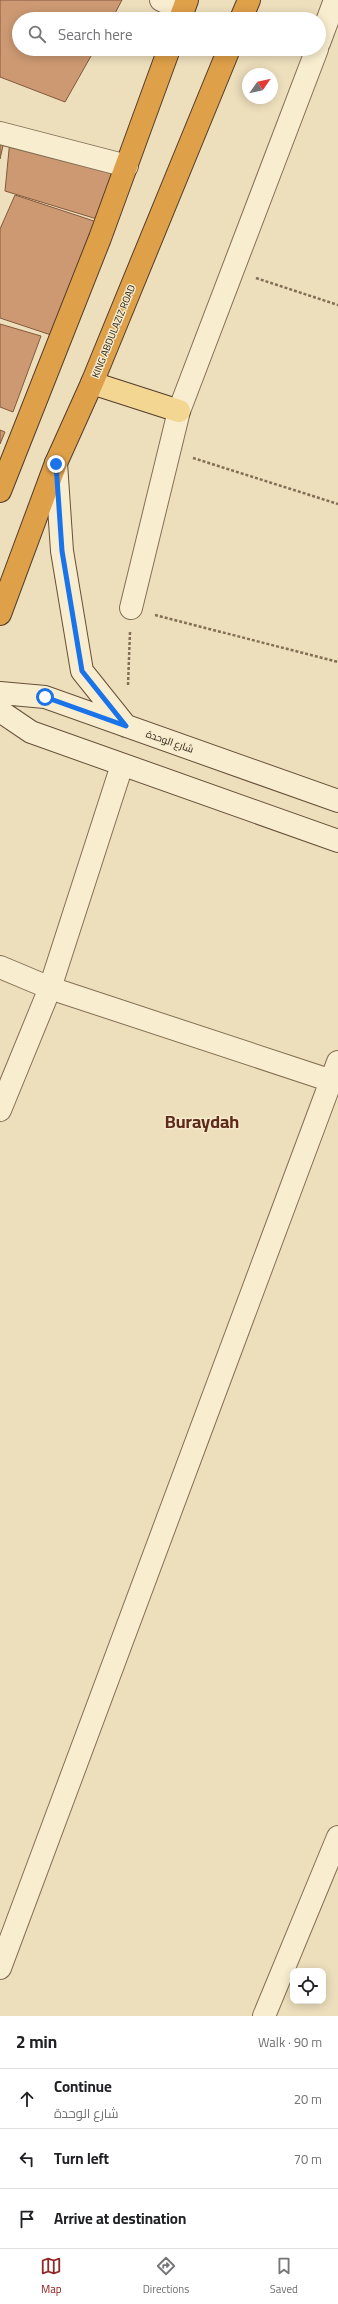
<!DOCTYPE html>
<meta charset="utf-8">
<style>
:root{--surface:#fff;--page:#f6f6f6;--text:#202124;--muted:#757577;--line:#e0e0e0;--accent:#932726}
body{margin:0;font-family:Georgia,Cairo,serif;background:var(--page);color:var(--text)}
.controls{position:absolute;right:12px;bottom:12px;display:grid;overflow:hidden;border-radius:8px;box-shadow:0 2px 10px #0003}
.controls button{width:36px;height:36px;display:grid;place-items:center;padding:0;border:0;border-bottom:1px solid var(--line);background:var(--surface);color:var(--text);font:20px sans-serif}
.compass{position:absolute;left:242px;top:68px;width:36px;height:36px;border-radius:50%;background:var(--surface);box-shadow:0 2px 10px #0003;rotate:56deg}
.stop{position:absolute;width:12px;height:12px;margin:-9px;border:3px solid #1a73e8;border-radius:50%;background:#fff}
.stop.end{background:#1a73e8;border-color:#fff;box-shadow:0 1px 4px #0008}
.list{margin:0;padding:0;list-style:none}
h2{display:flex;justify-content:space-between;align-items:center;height:52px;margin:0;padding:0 16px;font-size:17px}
h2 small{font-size:13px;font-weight:400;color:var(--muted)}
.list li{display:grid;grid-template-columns:26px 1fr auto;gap:12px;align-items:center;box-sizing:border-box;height:60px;padding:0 16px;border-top:1px solid var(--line)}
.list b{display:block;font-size:15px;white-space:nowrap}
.list p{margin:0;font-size:13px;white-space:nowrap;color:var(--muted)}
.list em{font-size:13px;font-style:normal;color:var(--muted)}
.icon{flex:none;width:22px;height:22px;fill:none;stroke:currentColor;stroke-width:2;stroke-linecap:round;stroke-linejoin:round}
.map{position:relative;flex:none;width:338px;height:2016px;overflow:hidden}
.search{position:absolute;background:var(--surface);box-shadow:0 2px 10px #0003;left:12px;right:12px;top:12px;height:44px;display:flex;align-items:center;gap:10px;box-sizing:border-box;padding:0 14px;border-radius:22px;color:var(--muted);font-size:15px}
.sheet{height:232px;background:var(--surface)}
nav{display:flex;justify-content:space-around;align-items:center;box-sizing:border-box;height:56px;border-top:1px solid var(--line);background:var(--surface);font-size:11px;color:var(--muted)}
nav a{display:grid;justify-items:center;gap:2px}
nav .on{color:var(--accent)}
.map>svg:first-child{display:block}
.building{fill:#cc9972;stroke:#83593c}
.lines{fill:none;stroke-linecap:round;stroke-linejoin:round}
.street-casing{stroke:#846f56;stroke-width:24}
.secondary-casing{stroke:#665039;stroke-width:24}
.primary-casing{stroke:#523d2b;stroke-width:24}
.highway-casing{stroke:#523d2b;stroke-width:24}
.path{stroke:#846f56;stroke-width:2.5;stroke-dasharray:3 2;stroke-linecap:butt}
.street{stroke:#f8edcf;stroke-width:22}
.secondary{stroke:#f8edcf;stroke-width:22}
.primary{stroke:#f2d692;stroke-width:22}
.highway{stroke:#dfa04a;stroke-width:22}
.route{stroke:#1a73e8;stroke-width:5}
.labels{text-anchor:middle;stroke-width:3;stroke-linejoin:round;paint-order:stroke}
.street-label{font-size:10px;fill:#33271b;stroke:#f5eacb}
.town-label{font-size:18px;font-weight:bold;fill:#602a1a;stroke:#f5eacb}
</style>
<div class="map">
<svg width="338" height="2016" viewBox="0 0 338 2016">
<rect width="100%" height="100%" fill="#eddfbc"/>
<!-- building -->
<path class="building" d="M 0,0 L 122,0 L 112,19 L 19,19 L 19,49 L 95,49 L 65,102 L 0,77 Z
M 11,129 L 134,157 L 110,223 L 5,191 Z
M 0,136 L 5,137 L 0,159 Z
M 15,195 L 100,223 L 54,336 L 0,318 L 0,229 Z
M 0,324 L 41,336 L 13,412 L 0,407 Z
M 0,430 L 5,432 L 0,444 Z"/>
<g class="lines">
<!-- street casing -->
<g class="street-casing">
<path id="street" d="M 161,0 L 183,10
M 319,43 L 335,0
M 0,133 L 127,166
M 131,608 L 179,411 L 317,49
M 0,967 L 50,988 L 338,1083
M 0,1110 L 50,988 L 122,765
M 0,1968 L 338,1062
M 264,2016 L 338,1837"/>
</g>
<!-- secondary casing -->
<g class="secondary-casing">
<path id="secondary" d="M 56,463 L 62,551 L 82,671 L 126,726
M 0,693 L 45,697 L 338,801
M 0,711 L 31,732 L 338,841"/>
</g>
<!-- primary casing -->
<g class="primary-casing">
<path id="primary" d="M 92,383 L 179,411"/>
</g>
<!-- highway casing -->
<g class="highway-casing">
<path id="highway" d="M 180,19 L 187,0
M 241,19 L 249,0
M 0,491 L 100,238 L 169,49
M 0,614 L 56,463 L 92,383 L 229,49"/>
</g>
<!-- path -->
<path class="path" d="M 256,278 L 338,305
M 193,458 L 338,504
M 155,615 L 338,662
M 128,685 L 130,632"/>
<!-- street -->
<use href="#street" class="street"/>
<!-- secondary -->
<use href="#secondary" class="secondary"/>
<!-- primary -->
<use href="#primary" class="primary"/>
<!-- highway -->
<use href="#highway" class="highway"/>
</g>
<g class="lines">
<!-- route -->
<path class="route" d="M 45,697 L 126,726 L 82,671 L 62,551 L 56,464"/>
</g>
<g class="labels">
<!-- street labels -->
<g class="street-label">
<text transform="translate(113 331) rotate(-68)" y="4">KING ABDULAZIZ ROAD</text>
<text transform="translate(170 741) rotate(19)" y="4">شارع الوحدة</text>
</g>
<!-- town labels -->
<g class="town-label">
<text x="202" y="1128">Buraydah</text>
</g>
</g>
</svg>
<div class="controls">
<button><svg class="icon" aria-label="locate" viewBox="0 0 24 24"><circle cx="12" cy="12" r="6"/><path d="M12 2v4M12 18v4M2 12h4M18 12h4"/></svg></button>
</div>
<svg class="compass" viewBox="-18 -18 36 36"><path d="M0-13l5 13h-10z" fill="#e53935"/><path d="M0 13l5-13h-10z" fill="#757577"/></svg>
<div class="stop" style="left:45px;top:697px"></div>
<div class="stop end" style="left:56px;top:464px"></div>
<div class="search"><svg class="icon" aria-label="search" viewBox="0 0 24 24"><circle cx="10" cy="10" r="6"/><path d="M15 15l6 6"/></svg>Search here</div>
</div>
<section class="sheet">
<h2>2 min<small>Walk · 90 m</small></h2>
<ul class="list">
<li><svg class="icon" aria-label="ahead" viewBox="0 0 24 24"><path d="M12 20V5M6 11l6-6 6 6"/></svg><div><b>Continue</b><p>شارع الوحدة</p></div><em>20 m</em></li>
<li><svg class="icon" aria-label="left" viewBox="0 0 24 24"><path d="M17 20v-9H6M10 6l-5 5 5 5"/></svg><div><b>Turn left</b></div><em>70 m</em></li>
<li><svg class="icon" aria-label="arrive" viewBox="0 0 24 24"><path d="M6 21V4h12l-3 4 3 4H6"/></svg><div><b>Arrive at destination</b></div></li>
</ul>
</section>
<nav>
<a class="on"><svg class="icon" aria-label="map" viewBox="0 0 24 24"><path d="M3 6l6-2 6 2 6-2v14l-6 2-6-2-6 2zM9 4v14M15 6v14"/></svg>Map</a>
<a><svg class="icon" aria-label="directions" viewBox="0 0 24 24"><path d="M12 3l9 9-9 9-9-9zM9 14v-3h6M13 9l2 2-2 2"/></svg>Directions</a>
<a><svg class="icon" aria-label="saved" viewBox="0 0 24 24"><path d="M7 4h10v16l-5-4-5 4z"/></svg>Saved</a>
</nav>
